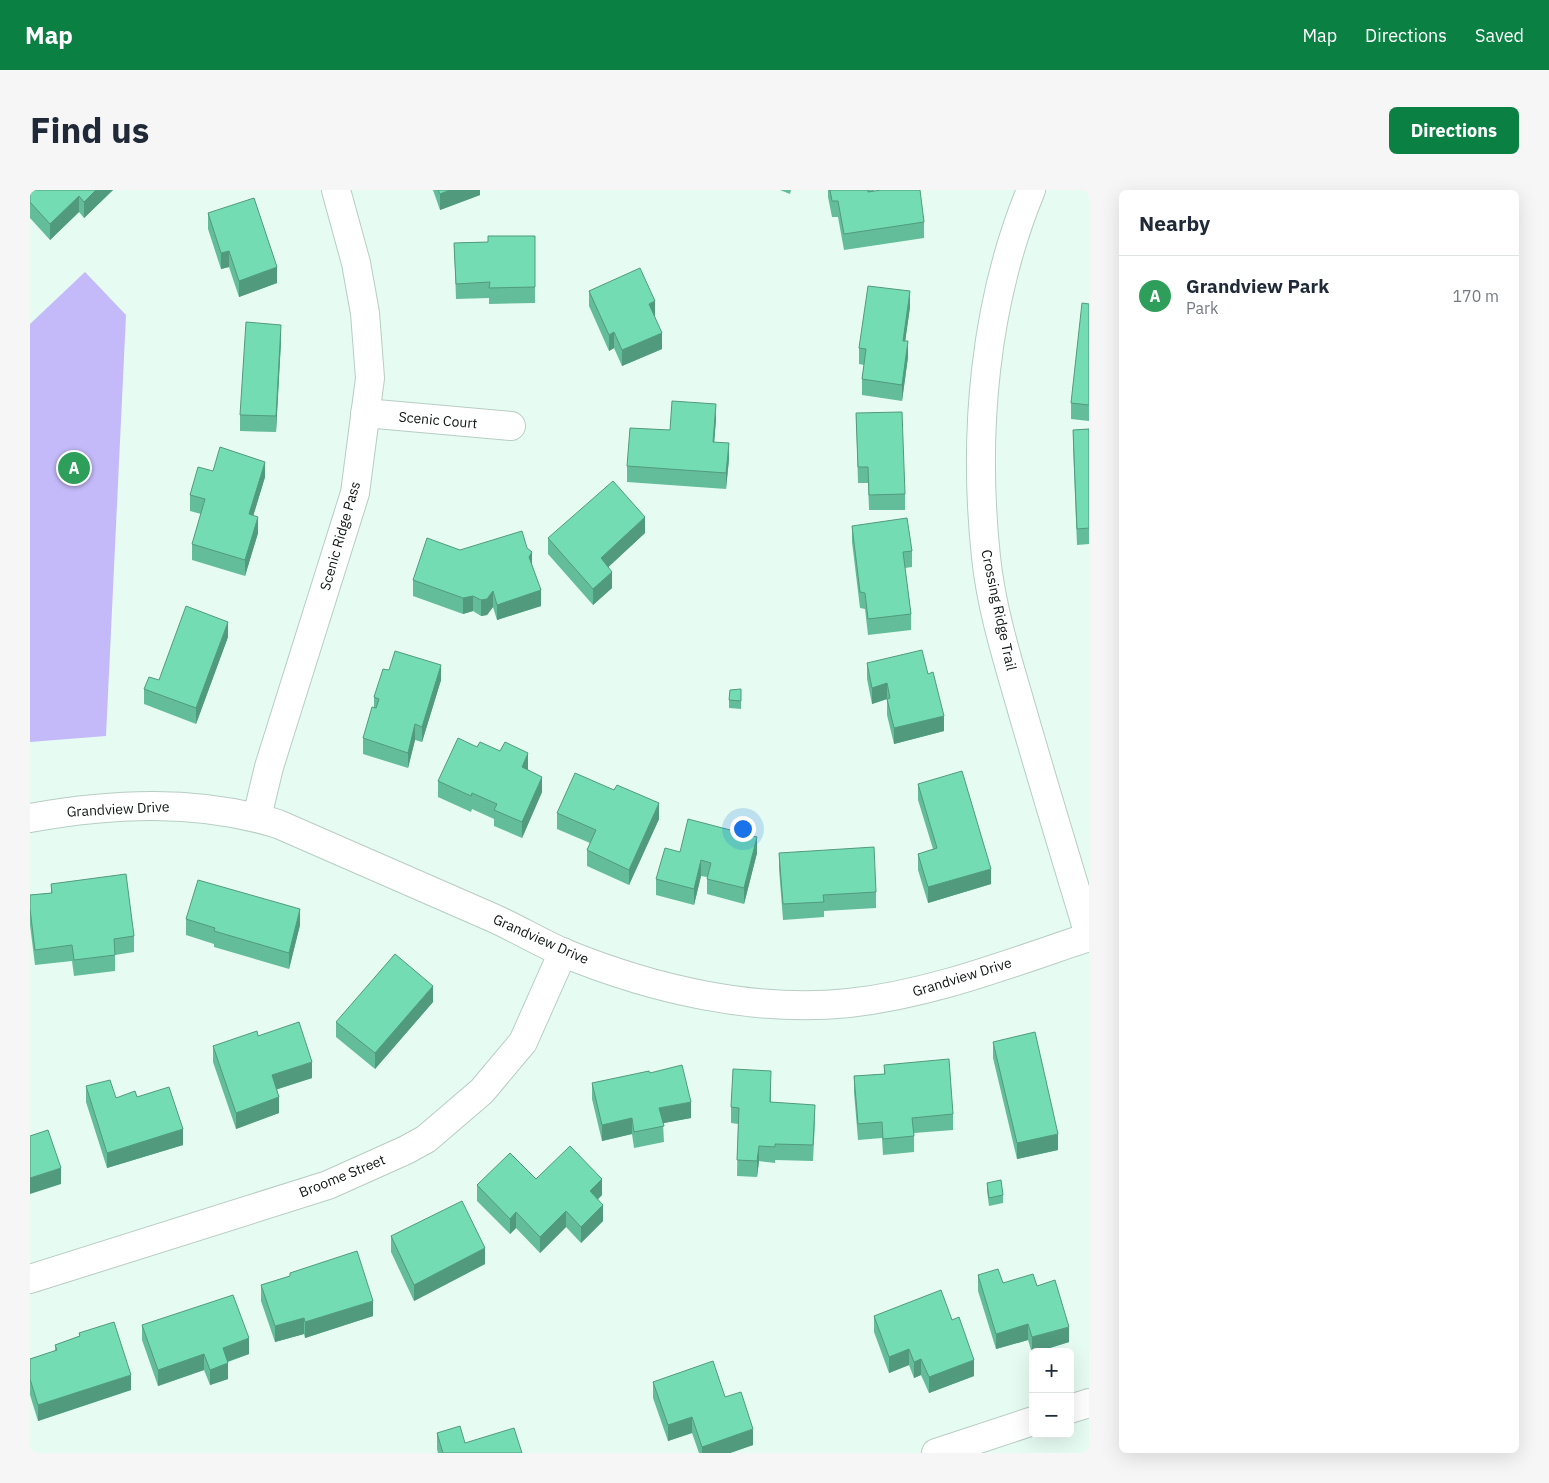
<!DOCTYPE html>
<meta charset="utf-8">
<style>
:root{--surface:#fff;--page:#f6f6f7;--text:#1f2937;--muted:#747a83;--line:#e0e1e3;--accent:#0b8043}
body{margin:0;font-family:"IBM Plex Sans",sans-serif;background:var(--page);color:var(--text)}
.controls{position:absolute;right:15px;bottom:15px;display:grid;overflow:hidden;border-radius:8px;box-shadow:0 5px 20px #0002}
.controls button{width:45px;height:45px;display:grid;place-items:center;padding:0;border:0;border-bottom:1px solid var(--line);background:var(--surface);color:var(--text);font:25px sans-serif}
.you{position:absolute;left:712px;top:638px;width:18px;height:18px;margin:-12px;border:4px solid #fff;border-radius:50%;background:#1a73e8;box-shadow:0 0 0 8px #1a73e833}
.badge{display:grid;place-items:center;width:32px;height:32px;border-radius:50%;background:var(--accent);color:#fff;font-size:16px;font-weight:700}
.pin{position:absolute;translate:-50% -50%;border:2px solid #fff;box-shadow:0 1px 5px #0006}
.list{margin:0;padding:0;list-style:none}
h2{display:flex;justify-content:space-between;align-items:center;height:65px;margin:0;padding:0 20px;font-size:21px}
h2 small{font-size:16px;font-weight:400;color:var(--muted)}
.list li{display:grid;grid-template-columns:32px 1fr auto;gap:15px;align-items:center;box-sizing:border-box;height:80px;padding:0 20px;border-top:1px solid var(--line)}
.list b{display:block;font-size:19px;white-space:nowrap}
.list p{margin:0;font-size:16px;white-space:nowrap;color:var(--muted)}
.list em{font-size:16px;font-style:normal;color:var(--muted)}
.map{position:relative;flex:none;width:1059px;height:1263px;overflow:hidden;border-radius:8px}
header{display:flex;align-items:center;gap:30px;box-sizing:border-box;height:70px;padding:0 25px;background:var(--accent);color:#fff}
header strong{font-size:24px}
nav{display:flex;gap:28px;margin-inline-start:auto;font-size:18px}
.intro{display:flex;align-items:center;justify-content:space-between;box-sizing:border-box;height:120px;padding:0 30px}
h1{margin:0;font-size:35px}
.button{padding:12px 22px;border-radius:8px;background:var(--accent);color:#fff;font-size:18px;font-weight:700}
main{display:flex;gap:30px;padding:0 30px}
aside{flex:1;background:var(--surface);border-radius:8px;box-shadow:0 5px 20px #0002}
.map>svg:first-child{display:block}
.green{fill:#c4baf9}
.lines{fill:none;stroke-linecap:round;stroke-linejoin:round}
.street-casing{stroke:#b7cdc3;stroke-width:30}
.street{stroke:#fff;stroke-width:28}
.wall{fill:#64bd9a}
.shaded-wall{fill:#519a7d}
.building{fill:#74dcb3;stroke:#519a7d}
.labels{text-anchor:middle;stroke-width:4;stroke-linejoin:round;paint-order:stroke}
.street-label{font-size:14px;fill:#0d1411;stroke:#fff}
</style>
<header>
<strong>Map</strong>
<nav><a>Map</a><a>Directions</a><a>Saved</a></nav>
</header>
<div class="intro"><h1>Find us</h1><a class="button">Directions</a></div>
<main>
<div class="map">
<svg width="1059" height="1263" viewBox="0 0 1059 1263">
<rect width="100%" height="100%" fill="#e6fcf2"/>
<!-- green -->
<path class="green" d="M 55,82 L 96,125 L 76,546 L 0,552 L 0,134 Z"/>
<g class="lines">
<!-- street casing -->
<g class="street-casing">
<path id="street" d="M 1001,0 C 954,114 943,245 956,367 C 961,416 976,465 990,513 C 1012,590 1036,668 1059,745
M 335,223 L 481,236
M 227,627 L 239,577 L 325,303 L 340,188 L 335,123 L 326,73 L 306,0
M 0,628 C 83,613 167,609 248,634 C 319,665 390,696 461,727 C 486,738 509,752 534,763 C 622,799 724,823 819,813 C 902,804 980,773 1059,747
M 0,1089 L 298,995 L 376,960 L 396,949 L 452,901 L 493,852 L 533,762
M 1040,1219 L 1059,1213
M 906,1263 L 1003,1231"/>
</g>
<!-- street -->
<use href="#street" class="street"/>
</g>
<!-- wall -->
<path class="wall" d="M 0,0 L 83,0 L 54,28 L 49,22 L 20,50 L 0,28 Z
M 403,0 L 450,0 L 450,5 L 410,20 Z
M 750,0 L 761,0 L 760,4 Z
M 798,0 L 844,0 L 844,1 L 894,32 L 894,48 L 814,60 L 808,27 L 802,27 L 798,7 Z
M 178,23 L 247,93 L 209,107 L 199,77 L 191,79 L 178,39 Z
M 505,46 L 505,113 L 459,114 L 459,108 L 426,109 L 424,53 L 458,52 Z
M 559,101 L 625,127 L 632,159 L 592,176 L 584,158 L 579,161 L 559,116 Z
M 1059,114 L 1059,231 L 1041,229 L 1041,213 Z
M 880,117 L 875,151 L 878,167 L 872,211 L 832,205 L 832,189 L 834,175 L 829,174 L 829,158 Z
M 251,151 L 246,242 L 210,241 L 210,225 Z
M 826,223 L 875,304 L 875,320 L 839,320 L 838,293 L 828,293 Z
M 686,229 L 684,252 L 699,269 L 696,299 L 597,292 L 597,276 L 640,240 Z
M 1059,239 L 1059,354 L 1047,355 L 1043,256 L 1043,240 Z
M 183,281 L 235,287 L 223,326 L 228,343 L 215,386 L 162,370 L 162,354 L 171,324 L 160,321 L 160,305 Z
M 822,336 L 882,361 L 882,377 L 875,378 L 881,424 L 881,440 L 838,445 L 835,419 L 830,418 L 822,352 Z
M 615,343 L 578,377 L 582,398 L 563,415 L 518,364 L 518,348 Z
M 502,376 L 511,416 L 467,430 L 463,417 L 457,425 L 451,426 L 443,421 L 433,424 L 383,406 L 383,390 Z
M 198,447 L 166,534 L 114,514 L 114,499 Z
M 837,473 L 898,484 L 914,541 L 864,554 L 857,525 L 857,509 L 842,514 L 837,489 Z
M 411,490 L 392,552 L 385,550 L 378,578 L 333,564 L 333,548 L 344,518 L 344,507 Z
M 711,507 L 711,519 L 699,518 L 699,510 Z
M 447,557 L 498,579 L 512,602 L 492,648 L 464,636 L 464,629 L 442,619 L 441,622 L 408,607 L 408,591 Z
M 888,594 L 961,694 L 898,713 L 888,680 L 888,664 L 903,659 L 888,610 Z
M 527,623 L 629,629 L 599,695 L 557,676 L 557,660 L 560,653 L 527,639 Z
M 650,662 L 727,663 L 714,714 L 677,704 L 677,687 L 671,686 L 664,715 L 626,705 L 626,689 Z
M 749,663 L 846,702 L 846,718 L 794,721 L 794,727 L 753,730 L 749,679 Z
M 21,694 L 104,746 L 104,762 L 85,765 L 85,781 L 44,786 L 42,771 L 5,775 L 0,735 L 0,705 L 21,703 Z
M 156,729 L 270,735 L 259,779 L 184,757 L 184,754 L 156,745 Z
M 403,812 L 345,879 L 306,847 L 306,832 Z
M 228,846 L 282,888 L 247,899 L 249,923 L 206,939 L 183,872 L 183,856 Z
M 963,852 L 1028,960 L 987,969 L 963,868 Z
M 854,875 L 923,924 L 923,940 L 884,943 L 884,962 L 853,965 L 852,948 L 828,950 L 824,902 L 824,886 L 854,884 Z
M 620,883 L 661,928 L 633,933 L 634,952 L 604,958 L 602,944 L 572,951 L 562,909 L 562,893 Z
M 56,896 L 86,908 L 107,907 L 153,955 L 77,978 L 56,912 Z
M 741,897 L 741,912 L 785,931 L 783,971 L 745,970 L 745,973 L 729,971 L 727,987 L 707,986 L 708,934 L 701,933 L 701,917 Z
M 506,989 L 572,1005 L 568,1009 L 573,1031 L 551,1053 L 536,1037 L 510,1063 L 486,1038 L 480,1044 L 447,1011 L 447,995 Z
M 957,993 L 973,1005 L 973,1013 L 959,1016 L 957,1001 Z
M 361,1046 L 455,1074 L 384,1111 L 361,1062 Z
M 260,1083 L 343,1126 L 275,1148 L 274,1144 L 245,1152 L 231,1111 L 231,1095 L 260,1086 Z
M 948,1085 L 973,1093 L 1007,1096 L 1039,1152 L 1007,1162 L 1003,1162 L 1002,1163 L 998,1150 L 966,1159 L 948,1101 Z
M 844,1126 L 922,1130 L 944,1186 L 899,1203 L 891,1185 L 884,1188 L 879,1175 L 859,1183 L 844,1142 Z
M 112,1135 L 219,1164 L 198,1172 L 198,1189 L 180,1195 L 174,1180 L 128,1196 L 112,1150 Z
M 49,1143 L 101,1200 L 8,1231 L 0,1205 L 0,1169 L 25,1161 L 25,1155 L 49,1146 Z
M 623,1192 L 695,1207 L 723,1255 L 700,1263 L 669,1263 L 662,1243 L 638,1251 L 623,1208 Z
M 407,1243 L 435,1253 L 492,1263 L 408,1263 L 407,1259 Z"/>
<!-- shaded-wall -->
<path class="shaded-wall" d="M 66,0 L 83,0 L 54,28 L 54,12 Z
M 420,0 L 450,0 L 450,5 L 410,20 L 410,4 Z
M 49,6 L 49,22 L 20,50 L 20,34 Z
M 199,61 L 199,77 L 191,79 L 191,63 Z
M 247,77 L 247,93 L 209,107 L 209,91 Z
M 880,101 L 880,117 L 873,167 L 873,151 Z
M 625,111 L 625,127 L 619,130 L 619,114 Z
M 251,135 L 251,151 L 246,242 L 246,226 Z
M 584,142 L 584,158 L 579,161 L 579,145 Z
M 632,143 L 632,159 L 592,176 L 592,160 Z
M 878,151 L 878,167 L 872,211 L 872,195 Z
M 686,214 L 686,229 L 683,268 L 683,252 Z
M 699,253 L 699,269 L 696,299 L 696,283 Z
M 235,272 L 235,287 L 219,340 L 219,324 Z
M 228,327 L 228,343 L 215,386 L 215,370 Z
M 615,327 L 615,343 L 571,384 L 571,368 Z
M 502,362 L 502,378 L 499,367 Z
M 582,382 L 582,398 L 563,415 L 563,399 Z
M 511,400 L 511,416 L 467,430 L 467,415 Z
M 463,401 L 463,417 L 457,425 L 451,426 L 451,410 Z
M 443,406 L 443,421 L 433,424 L 433,408 Z
M 198,432 L 198,447 L 166,534 L 166,518 Z
M 411,475 L 411,490 L 392,552 L 392,537 Z
M 857,493 L 857,509 L 842,514 L 842,498 Z
M 914,526 L 914,541 L 864,554 L 864,538 Z
M 385,534 L 385,550 L 378,578 L 378,563 Z
M 498,563 L 498,579 L 492,593 L 492,577 Z
M 512,587 L 512,602 L 492,648 L 492,632 Z
M 629,613 L 629,629 L 599,695 L 599,680 Z
M 727,647 L 727,663 L 714,714 L 714,698 Z
M 671,670 L 671,686 L 664,715 L 664,699 Z
M 961,679 L 961,694 L 898,713 L 898,697 Z
M 270,719 L 270,735 L 259,779 L 259,763 Z
M 403,796 L 403,812 L 345,879 L 345,863 Z
M 282,872 L 282,888 L 242,901 L 242,885 Z
M 249,907 L 249,923 L 206,939 L 206,923 Z
M 661,912 L 661,928 L 629,934 L 629,918 Z
M 602,928 L 602,944 L 572,951 L 572,935 Z
M 153,939 L 153,955 L 77,978 L 77,963 Z
M 1028,944 L 1028,960 L 987,969 L 987,953 Z
M 729,956 L 729,971 L 727,987 L 727,971 Z
M 31,978 L 31,994 L 0,1004 L 0,988 Z
M 572,989 L 572,1005 L 560,1017 L 560,1001 Z
M 573,1015 L 573,1031 L 551,1053 L 551,1037 Z
M 536,1021 L 536,1037 L 510,1063 L 510,1047 Z
M 486,1022 L 486,1038 L 480,1044 L 480,1029 Z
M 455,1058 L 455,1074 L 384,1111 L 384,1095 Z
M 343,1111 L 343,1126 L 275,1148 L 275,1132 Z
M 274,1128 L 274,1144 L 245,1152 L 245,1136 Z
M 998,1134 L 998,1150 L 966,1159 L 966,1144 Z
M 1039,1137 L 1039,1152 L 1007,1162 L 1003,1162 L 1002,1163 L 1002,1147 Z
M 219,1148 L 219,1164 L 193,1173 L 193,1158 Z
M 879,1159 L 879,1175 L 859,1183 L 859,1167 Z
M 174,1164 L 174,1180 L 128,1196 L 128,1180 Z
M 891,1169 L 891,1185 L 884,1188 L 884,1172 Z
M 944,1170 L 944,1186 L 899,1203 L 899,1187 Z
M 198,1173 L 198,1189 L 180,1195 L 180,1180 Z
M 101,1185 L 101,1200 L 8,1231 L 8,1215 Z
M 662,1227 L 662,1243 L 638,1251 L 638,1235 Z
M 723,1239 L 723,1255 L 700,1263 L 672,1263 L 672,1257 Z"/>
<!-- building -->
<path class="building" d="M 0,0 L 66,0 L 54,12 L 49,6 L 20,34 L 0,12 Z
M 408,0 L 420,0 L 410,4 Z
M 800,0 L 838,0 L 838,2 L 851,0 L 890,0 L 894,32 L 814,44 L 808,11 L 802,11 Z
M 224,8 L 247,77 L 209,91 L 199,61 L 191,63 L 178,23 Z
M 458,46 L 505,46 L 505,97 L 459,98 L 460,92 L 426,94 L 424,53 L 458,52 Z
M 610,78 L 625,111 L 619,114 L 632,143 L 592,160 L 584,142 L 579,145 L 559,101 Z
M 838,96 L 880,101 L 873,151 L 878,151 L 872,195 L 832,189 L 836,159 L 829,158 Z
M 1052,113 L 1059,114 L 1059,215 L 1041,213 Z
M 216,132 L 251,135 L 246,226 L 210,225 Z
M 642,211 L 686,214 L 683,252 L 699,253 L 696,283 L 597,276 L 600,238 L 640,240 Z
M 872,222 L 875,304 L 839,305 L 838,277 L 828,277 L 826,223 Z
M 1059,239 L 1059,338 L 1047,339 L 1043,240 Z
M 190,257 L 235,272 L 219,324 L 228,327 L 215,370 L 162,354 L 175,309 L 160,305 L 168,277 L 183,281 Z
M 583,291 L 615,327 L 571,368 L 582,382 L 563,399 L 518,348 Z
M 877,328 L 882,361 L 873,362 L 881,424 L 838,429 L 835,403 L 830,402 L 822,336 Z
M 492,341 L 497,358 L 502,362 L 499,367 L 511,400 L 467,415 L 463,401 L 457,409 L 451,410 L 443,406 L 433,408 L 383,390 L 397,348 L 430,360 Z
M 156,416 L 198,432 L 166,518 L 114,499 L 119,487 L 129,490 Z
M 892,460 L 898,484 L 903,482 L 914,526 L 864,538 L 857,509 L 860,508 L 857,493 L 842,498 L 837,473 Z
M 365,461 L 411,475 L 392,537 L 385,534 L 378,563 L 333,548 L 342,517 L 346,518 L 349,509 L 344,507 L 353,479 L 359,480 Z
M 711,499 L 711,511 L 699,510 L 700,500 Z
M 428,548 L 447,557 L 450,552 L 470,561 L 475,552 L 498,563 L 492,577 L 512,587 L 492,632 L 464,620 L 467,614 L 442,603 L 441,606 L 408,591 Z
M 932,581 L 961,679 L 898,697 L 888,664 L 907,658 L 888,594 Z
M 545,583 L 584,600 L 587,595 L 629,613 L 599,680 L 557,660 L 566,640 L 527,623 Z
M 658,629 L 727,647 L 714,698 L 677,689 L 681,673 L 671,670 L 664,699 L 626,689 L 635,658 L 650,662 Z
M 844,657 L 846,702 L 793,705 L 794,712 L 753,714 L 749,663 Z
M 96,684 L 104,746 L 84,749 L 85,765 L 44,770 L 42,755 L 5,760 L 0,719 L 0,705 L 22,703 L 21,694 Z
M 168,690 L 270,719 L 259,763 L 184,741 L 185,738 L 156,729 Z
M 365,764 L 403,796 L 345,863 L 306,832 Z
M 269,832 L 282,872 L 242,885 L 249,907 L 206,923 L 183,856 L 227,841 L 228,846 Z
M 1005,842 L 1028,944 L 987,953 L 963,852 Z
M 919,869 L 923,924 L 882,928 L 884,946 L 853,949 L 852,932 L 828,934 L 824,886 L 855,884 L 854,875 Z
M 652,875 L 661,912 L 629,918 L 634,936 L 604,942 L 602,928 L 572,935 L 562,893 L 619,881 L 620,883 Z
M 703,879 L 741,881 L 740,912 L 785,915 L 783,955 L 745,954 L 745,957 L 729,956 L 727,971 L 707,970 L 709,918 L 701,917 Z
M 80,890 L 86,908 L 105,901 L 107,907 L 139,897 L 153,939 L 77,963 L 56,896 Z
M 18,940 L 31,978 L 0,988 L 0,946 Z
M 540,956 L 572,989 L 560,1001 L 573,1015 L 551,1037 L 536,1021 L 510,1047 L 486,1022 L 480,1029 L 447,995 L 480,963 L 506,989 Z
M 971,990 L 973,1005 L 959,1008 L 957,993 Z
M 432,1011 L 455,1058 L 384,1095 L 361,1046 Z
M 327,1061 L 343,1111 L 275,1132 L 274,1128 L 245,1136 L 231,1095 L 260,1086 L 260,1083 Z
M 968,1079 L 973,1093 L 1003,1084 L 1007,1096 L 1025,1090 L 1039,1137 L 1002,1147 L 998,1134 L 966,1144 L 948,1085 Z
M 911,1100 L 922,1130 L 929,1127 L 944,1170 L 899,1187 L 891,1169 L 884,1172 L 879,1159 L 859,1167 L 844,1126 Z
M 203,1105 L 219,1148 L 193,1158 L 198,1173 L 180,1180 L 174,1164 L 128,1180 L 112,1135 Z
M 84,1132 L 101,1185 L 8,1215 L 0,1189 L 0,1169 L 27,1160 L 25,1155 L 50,1146 L 49,1143 Z
M 683,1171 L 695,1207 L 711,1202 L 723,1239 L 672,1257 L 662,1227 L 638,1235 L 623,1192 Z
M 430,1236 L 435,1253 L 484,1238 L 492,1263 L 413,1263 L 407,1243 Z"/>
<g class="labels">
<!-- street labels -->
<g class="street-label">
<text transform="translate(408 230) rotate(5)" y="5">Scenic Court</text>
<text transform="translate(310 346) rotate(-74)" y="5">Scenic Ridge Pass</text>
<text transform="translate(969 420) rotate(78)" y="5">Crossing Ridge Trail</text>
<text transform="translate(88 619) rotate(-3)" y="5">Grandview Drive</text>
<text transform="translate(511 749) rotate(24)" y="5">Grandview Drive</text>
<text transform="translate(932 787) rotate(-17)" y="5">Grandview Drive</text>
<text transform="translate(312 986) rotate(-22)" y="5">Broome Street</text>
</g>
</g>
</svg>
<div class="controls">
<button>+</button>
<button>−</button>
</div>
<div class="you"></div>
<div class="pin badge" style="left:44px;top:278px;background:#2e9e5b">A</div>
</div>
<aside>
<h2>Nearby<small></small></h2>
<ul class="list">
<li><span class="badge" style="background:#2e9e5b">A</span><div><b>Grandview Park</b><p>Park</p></div><em>170 m</em></li>
</ul>
</aside>
</main>
